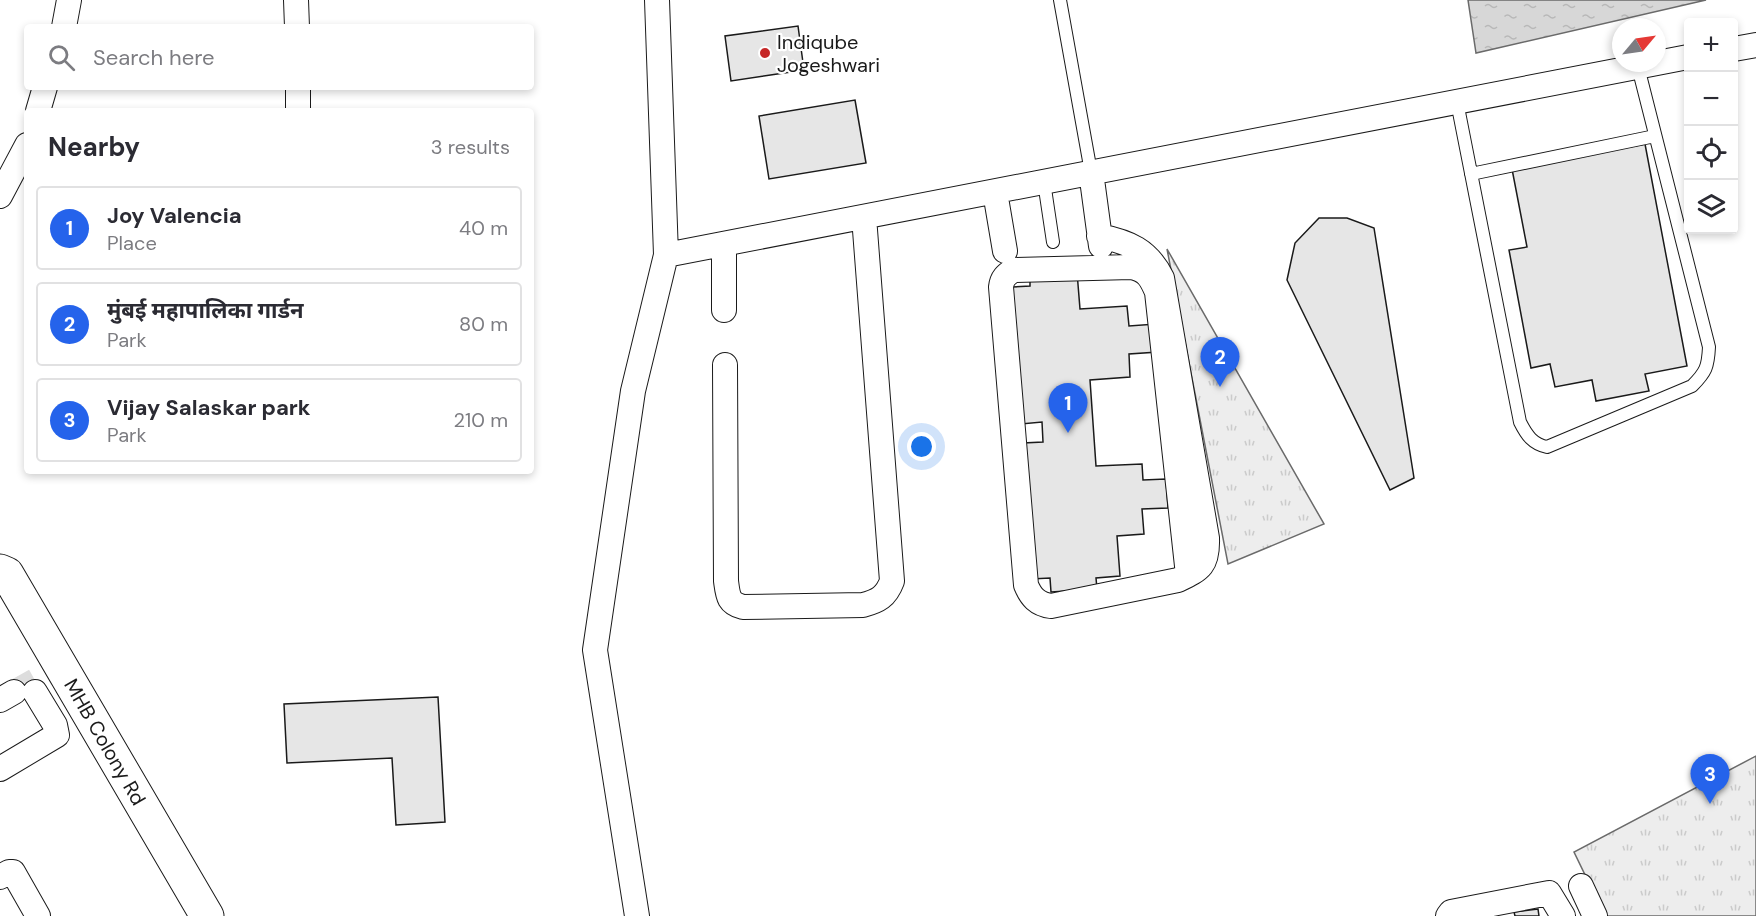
<!DOCTYPE html>
<meta charset="utf-8">
<style>
:root{--surface:#fff;--page:#f7f7f7;--text:#2b2b33;--muted:#7c7c81;--line:#e1e1e2;--accent:#2563eb}
body{margin:0;font-family:"DM Sans","Noto Sans Devanagari",sans-serif;background:var(--page);color:var(--text)}
.controls{position:absolute;right:18px;top:18px;display:grid;overflow:hidden;border-radius:6px;box-shadow:0 3px 9px #0003}
.controls button{width:54px;height:54px;display:grid;place-items:center;padding:0;border:0;border-bottom:2px solid var(--line);background:var(--surface);color:var(--text);font:30px sans-serif}
.compass{position:absolute;left:1612px;top:18px;width:54px;height:54px;border-radius:50%;background:var(--surface);box-shadow:0 3px 9px #0003;rotate:61deg}
.you{position:absolute;left:922px;top:447px;width:21px;height:21px;margin:-15px;border:4px solid #fff;border-radius:50%;background:#1a73e8;box-shadow:0 0 0 9px #1a73e833}
.badge{display:grid;place-items:center;width:39px;height:39px;border-radius:50%;background:var(--accent);color:#fff;font-size:20px;font-weight:700}
.pin{position:absolute;translate:-50% -50px;filter:drop-shadow(0 2px 3px #0008)}
.pin::after{content:'';position:absolute;top:32px;width:21px;height:18px;background:inherit;clip-path:polygon(0 0,100% 0,50% 100%)}
.list{margin:0;padding:0;list-style:none}
h2{display:flex;justify-content:space-between;align-items:center;height:78px;margin:0;padding:0 24px;font-size:26px}
h2 small{font-size:20px;font-weight:400;color:var(--muted)}
.list li{display:grid;grid-template-columns:39px 1fr auto;gap:18px;align-items:center;box-sizing:border-box;height:84px;margin:0 12px 12px;padding:0 12px;border:2px solid var(--line);border-radius:6px}
.list b{display:block;font-size:22px;white-space:nowrap}
.list p{margin:0;font-size:20px;white-space:nowrap;color:var(--muted)}
.list em{font-size:20px;font-style:normal;color:var(--muted)}
.icon{flex:none;width:33px;height:33px;fill:none;stroke:currentColor;stroke-width:2;stroke-linecap:round;stroke-linejoin:round}
.map{position:relative;flex:none;width:1756px;height:916px;overflow:hidden}
.search{position:absolute;background:var(--surface);box-shadow:0 3px 9px #0003;left:24px;top:24px;width:510px;height:66px;display:flex;align-items:center;gap:15px;box-sizing:border-box;padding:0 21px;border-radius:6px;color:var(--muted);font-size:22px}
.panel{position:absolute;background:var(--surface);box-shadow:0 3px 9px #0003;left:24px;top:108px;width:510px;height:366px;border-radius:6px}
.map>svg:first-child{display:block}
.park{fill:url(#park-tufts);stroke:#6a6a6a;stroke-width:1.5}
.water{fill:url(#water-ripples);stroke:#6a6a6a;stroke-width:1.5}
.building{fill:#e6e6e6;stroke:#1a1a1a;stroke-width:1.5}
.lines{fill:none;stroke-linecap:round;stroke-linejoin:round}
.street-tunnel{stroke:#ddd;stroke-width:24;stroke-dasharray:24 12;stroke-linecap:butt}
.lane-casing{stroke:#1a1a1a;stroke-width:14}
.street-casing{stroke:#1a1a1a;stroke-width:26}
.secondary-casing{stroke:#1a1a1a;stroke-width:35}
.lane{stroke:#fff;stroke-width:12}
.street{stroke:#fff;stroke-width:24}
.secondary{stroke:#fff;stroke-width:33}
.poi-dot{fill:#c62828;stroke:#fff;stroke-width:2}
.labels{text-anchor:middle;stroke-width:4.5;stroke-linejoin:round;paint-order:stroke}
.poi-label{font-size:20px;fill:#1a1a1a;stroke:#fff;text-anchor:start}
.street-label{font-size:20px;fill:#1a1a1a;stroke:#fff}
</style>
<div class="map">
<svg width="1756" height="916" viewBox="0 0 1756 916">
<defs>
<pattern id="park-tufts" width="24" height="20" patternUnits="userSpaceOnUse" patternTransform="scale(1.5)"><rect width="24" height="20" fill="#ededed"/><path d="M3 7l-1-3M5 7V3M7 7l1-3M15 17l-1-3M17 17v-4M19 17l1-3" fill="none" stroke="#cbcbcb"/></pattern>
<pattern id="water-ripples" width="26" height="14" patternUnits="userSpaceOnUse" patternTransform="scale(1.5)"><rect width="26" height="14" fill="#d7d7d7"/><path d="M2 4q2-2 4 0t4 0M15 11q2-2 4 0t4 0" fill="none" stroke="#b8b8b8"/></pattern>
</defs>
<rect width="100%" height="100%" fill="#fff"/>
<!-- park -->
<path class="park" d="M 1167,249 L 1324,524 L 1228,564 Z
M 1756,756 L 1756,916 L 1605,916 L 1574,852 Z"/>
<!-- water -->
<path class="water" d="M 1468,0 L 1706,0 L 1476,53 Z"/>
<!-- building -->
<path class="building" d="M 798,26 L 804,70 L 731,81 L 725,36 Z
M 855,100 L 866,163 L 769,179 L 759,116 Z
M 1645,144 L 1687,366 L 1645,374 L 1649,391 L 1596,401 L 1592,380 L 1555,387 L 1550,364 L 1531,368 L 1509,250 L 1527,247 L 1512,169 Z
M 1319,218 L 1347,218 L 1374,228 L 1414,478 L 1390,490 L 1287,280 L 1295,243 Z
M 1077,272 L 1080,309 L 1127,306 L 1129,326 L 1156,324 L 1158,352 L 1129,354 L 1130,377 L 1090,380 L 1096,466 L 1142,464 L 1143,480 L 1166,479 L 1168,508 L 1142,509 L 1144,534 L 1117,536 L 1120,576 L 1096,578 L 1097,589 L 1051,592 L 1050,578 L 1031,579 L 1023,443 L 1043,442 L 1042,422 L 1021,424 L 1012,287 L 1030,286 L 1030,275 Z
M 438,697 L 445,822 L 396,825 L 392,758 L 287,763 L 284,704 Z
M 1538,909 L 1539,916 L 1515,916 L 1514,912 Z"/>
<g class="lines">
<!-- street-tunnel -->
<path class="street-tunnel" d="M 14,692 L 48,673"/>
<!-- lane casing -->
<g class="lane-casing">
<path id="lane" d="M 1060,0 L 1091,172
M 1457,102 L 1520,422 C 1527,436 1533,444 1547,447 L 1692,386 C 1706,372 1708,367 1709,347 L 1638,67
M 1471,174 L 1655,136
M 1044,182 L 1053,242"/>
</g>
<!-- street casing -->
<g class="street-casing">
<path id="street" d="M 296,0 L 297,27
M 64,27 L 69,0
M 1734,49 L 1756,45
M 298,87 L 298,111
M 38,111 L 45,87
M 1091,172 L 1101,246
M 995,192 L 1005,251
M 0,196 L 27,145
M 1099,236 C 1129,242 1148,250 1162,278 L 1207,538 C 1208,565 1201,569 1178,580 L 1051,606 C 1037,604 1031,597 1026,585 L 1001,287 C 1002,278 1006,275 1013,270 L 1131,267 C 1147,270 1151,278 1157,292 L 1188,575
M 724,244 L 724,310
M 666,255 L 1688,57
M 725,365 L 726,581 C 728,596 728,603 743,607 L 863,605 C 878,601 886,597 892,581 L 864,217
M 0,700 L 14,692
M 0,769 L 57,735 L 55,725 L 35,692
M 0,877 L 9,872 L 13,872 L 38,916
M 1581,886 L 1595,916
M 637,916 L 595,650 L 633,391 L 666,255 L 657,0
M 1448,916 L 1451,912 L 1549,893 L 1563,916"/>
</g>
<!-- secondary casing -->
<g class="secondary-casing">
<path id="secondary" d="M 0,571 L 7,574 L 207,916"/>
</g>
<!-- lane -->
<use href="#lane" class="lane"/>
<!-- street -->
<use href="#street" class="street"/>
<!-- secondary -->
<use href="#secondary" class="secondary"/>
</g>
<!-- markers -->
<circle class="poi-dot" cx="765" cy="53" r="6"/>
<g class="labels">
<!-- poi labels -->
<g class="poi-label">
<text x="777" y="49">Indiqube<tspan x="777" dy="23">Jogeshwari</tspan></text>
</g>
<!-- street labels -->
<g class="street-label">
<text transform="translate(105 742) rotate(60)" y="7">MHB Colony Rd</text>
</g>
</g>
</svg>
<div class="controls">
<button>+</button>
<button>−</button>
<button><svg class="icon" aria-label="locate" viewBox="0 0 24 24"><circle cx="12" cy="12" r="6"/><path d="M12 2v4M12 18v4M2 12h4M18 12h4"/></svg></button>
<button><svg class="icon" aria-label="layers" viewBox="0 0 24 24"><path d="M12 4l9 5-9 5-9-5zM3 14l9 5 9-5"/></svg></button>
</div>
<svg class="compass" viewBox="-18 -18 36 36"><path d="M0-13l5 13h-10z" fill="#e53935"/><path d="M0 13l5-13h-10z" fill="#7c7c81"/></svg>
<div class="you"></div>
<div class="pin badge" style="left:1068px;top:433px">1</div>
<div class="pin badge" style="left:1220px;top:387px">2</div>
<div class="pin badge" style="left:1710px;top:804px">3</div>
<div class="search"><svg class="icon" aria-label="search" viewBox="0 0 24 24"><circle cx="10" cy="10" r="6"/><path d="M15 15l6 6"/></svg>Search here</div>
<section class="panel">
<h2>Nearby<small>3 results</small></h2>
<ul class="list">
<li><span class="badge">1</span><div><b>Joy Valencia</b><p>Place</p></div><em>40 m</em></li>
<li><span class="badge">2</span><div><b>मुंबई महापालिका गार्डन</b><p>Park</p></div><em>80 m</em></li>
<li><span class="badge">3</span><div><b>Vijay Salaskar park</b><p>Park</p></div><em>210 m</em></li>
</ul>
</section>
</div>
